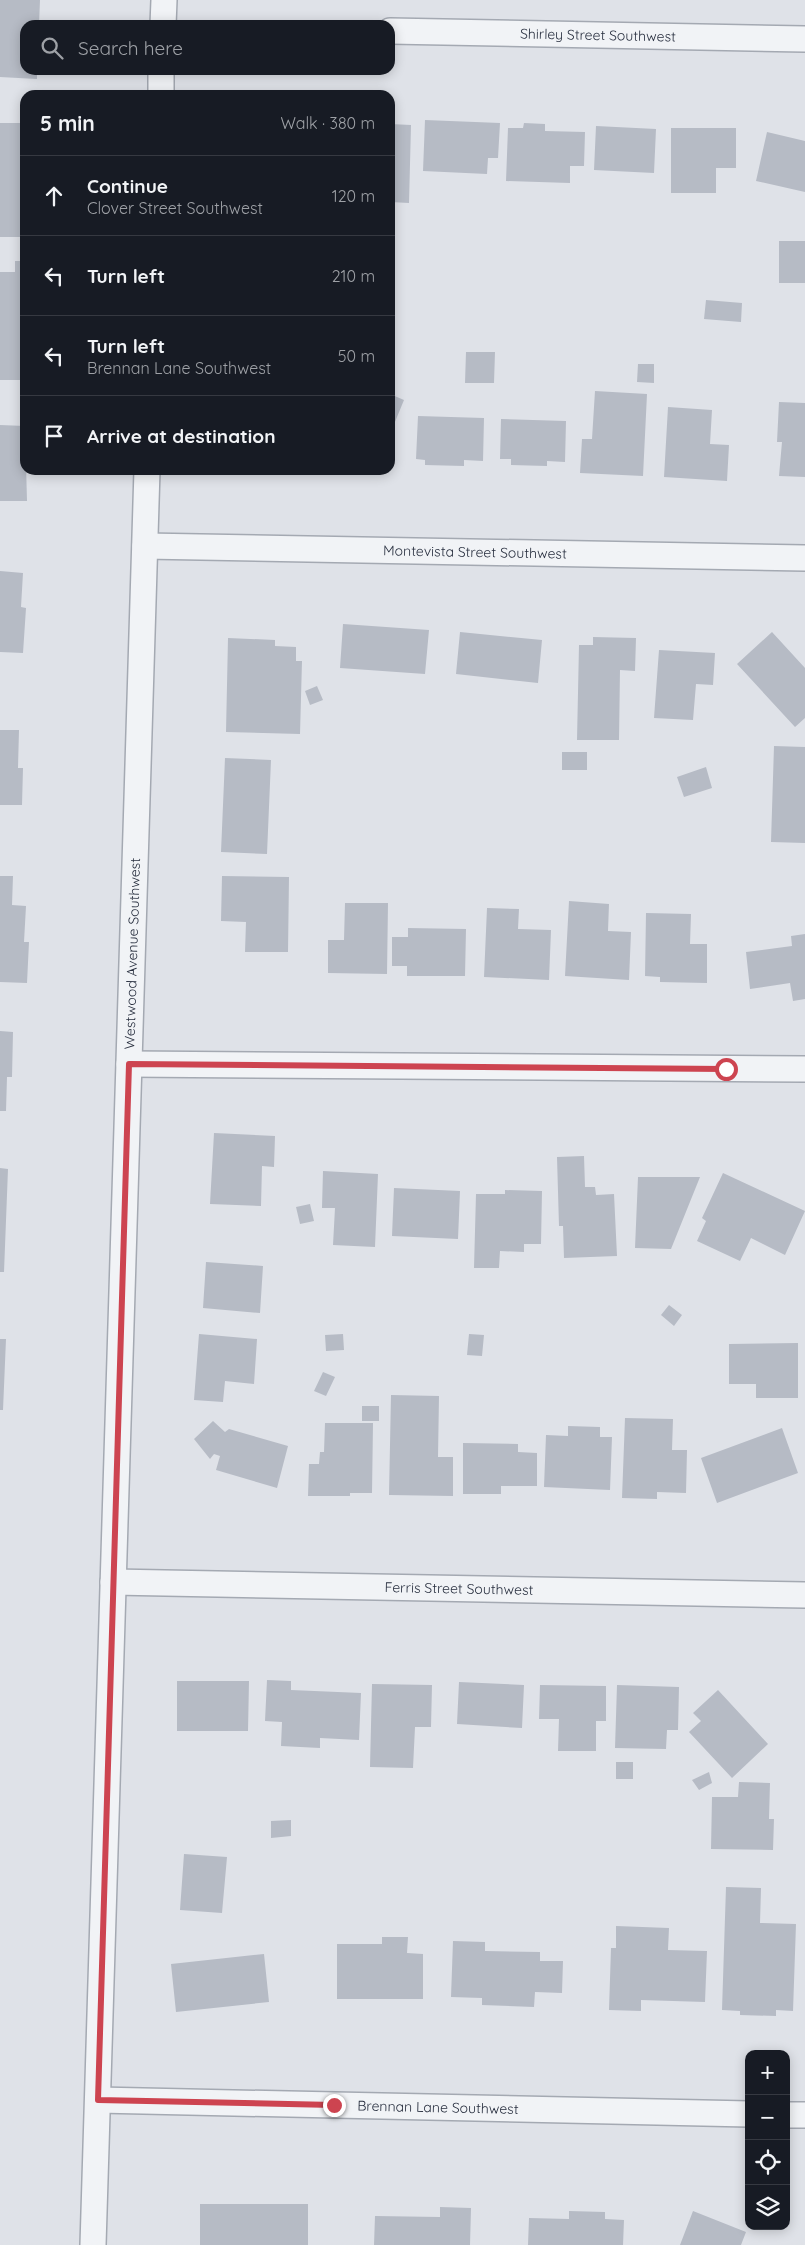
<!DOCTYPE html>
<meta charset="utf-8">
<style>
:root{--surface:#171b24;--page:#242831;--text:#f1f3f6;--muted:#9ea1a6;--line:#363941}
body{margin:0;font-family:Quicksand,sans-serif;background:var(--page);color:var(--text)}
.controls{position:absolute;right:15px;bottom:15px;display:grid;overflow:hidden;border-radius:10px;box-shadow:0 2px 12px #0003}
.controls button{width:45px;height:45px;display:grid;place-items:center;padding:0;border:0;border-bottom:1px solid var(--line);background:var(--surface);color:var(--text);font:25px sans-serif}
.stop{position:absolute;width:15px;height:15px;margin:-11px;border:4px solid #cd4450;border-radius:50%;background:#fff}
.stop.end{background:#cd4450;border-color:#fff;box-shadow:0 1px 5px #0008}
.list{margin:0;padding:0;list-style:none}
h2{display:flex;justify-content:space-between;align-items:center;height:65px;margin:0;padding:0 20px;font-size:21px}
h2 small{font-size:16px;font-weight:400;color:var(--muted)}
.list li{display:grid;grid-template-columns:32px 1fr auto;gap:15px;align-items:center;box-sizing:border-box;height:80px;padding:0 20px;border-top:1px solid var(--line)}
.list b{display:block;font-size:19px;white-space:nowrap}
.list p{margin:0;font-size:16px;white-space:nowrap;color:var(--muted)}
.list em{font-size:16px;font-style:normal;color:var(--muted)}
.icon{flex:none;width:28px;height:28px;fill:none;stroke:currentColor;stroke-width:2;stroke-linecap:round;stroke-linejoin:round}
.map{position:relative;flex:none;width:805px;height:2245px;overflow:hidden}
.search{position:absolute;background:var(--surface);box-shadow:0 2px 12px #0003;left:20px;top:20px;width:375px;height:55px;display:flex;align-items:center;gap:12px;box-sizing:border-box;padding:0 18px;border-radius:15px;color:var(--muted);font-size:19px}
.panel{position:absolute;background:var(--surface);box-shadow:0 2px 12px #0003;left:20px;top:90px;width:375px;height:385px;border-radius:15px}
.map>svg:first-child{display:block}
.building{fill:#b6bbc5}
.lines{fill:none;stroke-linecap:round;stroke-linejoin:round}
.street-casing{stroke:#a4a9b2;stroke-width:28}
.street{stroke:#f1f3f6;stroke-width:25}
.route{stroke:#cd4450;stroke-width:6}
.labels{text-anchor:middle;stroke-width:5;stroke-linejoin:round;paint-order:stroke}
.street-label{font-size:14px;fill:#282f3f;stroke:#eef1f6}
</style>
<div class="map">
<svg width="805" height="2245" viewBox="0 0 805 2245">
<rect width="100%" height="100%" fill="#dfe2e8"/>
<!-- building -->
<path class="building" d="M 0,0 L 40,0 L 39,25 L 25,25 L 25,70 L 37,70 L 37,79 L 0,77 Z
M 425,120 L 500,123 L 498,158 L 488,158 L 487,174 L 423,171 Z
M 0,123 L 25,123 L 25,237 L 0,237 Z
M 524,123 L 545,124 L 545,131 L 585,132 L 584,166 L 570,166 L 570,183 L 506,181 L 508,128 L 523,128 Z
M 390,124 L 411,125 L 409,203 L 390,202 Z
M 596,126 L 656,129 L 654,173 L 594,170 Z
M 671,128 L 736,128 L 736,168 L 716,168 L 716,193 L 671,193 Z
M 767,132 L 805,141 L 805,192 L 756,181 Z
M 779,241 L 805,241 L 805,283 L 779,283 Z
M 15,261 L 25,261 L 24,380 L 0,380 L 0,272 L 15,272 Z
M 706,300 L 742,303 L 741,322 L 704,319 Z
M 466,352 L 495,352 L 494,383 L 465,383 Z
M 638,364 L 654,364 L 654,383 L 637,382 Z
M 595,391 L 647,394 L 643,476 L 580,473 L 582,439 L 592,439 Z
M 390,394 L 404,400 L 390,434 Z
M 779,402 L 805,403 L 805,477 L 779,476 L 782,442 L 777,442 Z
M 668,407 L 712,410 L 710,444 L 729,445 L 727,481 L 664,477 Z
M 418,416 L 484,418 L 483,461 L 464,460 L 464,466 L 425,465 L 425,460 L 416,459 Z
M 501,419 L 566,421 L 565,462 L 547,461 L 547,466 L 511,465 L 511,459 L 500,459 Z
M 0,425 L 25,426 L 27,501 L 0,501 Z
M 0,571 L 23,573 L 21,607 L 26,608 L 23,653 L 0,652 Z
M 343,624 L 429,630 L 425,674 L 340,668 Z
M 460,632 L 542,640 L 538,683 L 456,674 Z
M 772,632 L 805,668 L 805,718 L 795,727 L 737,664 Z
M 593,637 L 636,638 L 635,671 L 620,670 L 619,740 L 577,740 L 579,645 L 593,645 Z
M 228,638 L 275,640 L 275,646 L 296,647 L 296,661 L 302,661 L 300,734 L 226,732 Z
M 659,650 L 715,653 L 713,685 L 696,684 L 693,720 L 654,718 Z
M 317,686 L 323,700 L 310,705 L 305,691 Z
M 0,730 L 19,730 L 18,768 L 23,768 L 22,805 L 0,805 Z
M 774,746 L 805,747 L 805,843 L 771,842 Z
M 562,752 L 587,752 L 587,770 L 562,770 Z
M 225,758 L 271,760 L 267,854 L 221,852 Z
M 706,767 L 712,788 L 684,797 L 677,777 Z
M 0,876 L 13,876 L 12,905 L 26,906 L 24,942 L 29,942 L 27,983 L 0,982 Z
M 222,876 L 289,877 L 288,952 L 245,952 L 246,922 L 221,921 Z
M 569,901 L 609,904 L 608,931 L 631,932 L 629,980 L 565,976 Z
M 345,903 L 388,903 L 387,974 L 328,973 L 328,940 L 344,940 Z
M 487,908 L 519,909 L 518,929 L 551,930 L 549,980 L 484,977 Z
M 646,913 L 691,914 L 690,944 L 707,944 L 707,983 L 660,982 L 660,977 L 645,976 Z
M 408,928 L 466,929 L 465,976 L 407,976 L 407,966 L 392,966 L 392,937 L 408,937 Z
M 805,934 L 805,999 L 793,1001 L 790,983 L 750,989 L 746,952 L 792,946 L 791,936 Z
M 0,1031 L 13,1032 L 12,1077 L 7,1077 L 6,1111 L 0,1111 Z
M 214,1133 L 275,1136 L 274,1167 L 262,1166 L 261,1206 L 210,1204 Z
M 584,1156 L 585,1187 L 595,1187 L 596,1195 L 614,1194 L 617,1256 L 564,1258 L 563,1226 L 559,1226 L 557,1157 Z
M 0,1168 L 8,1169 L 4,1272 L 0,1272 Z
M 323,1171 L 378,1174 L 375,1247 L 333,1245 L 335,1208 L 322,1208 Z
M 723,1173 L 805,1211 L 785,1255 L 751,1238 L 740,1261 L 697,1241 L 706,1221 L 702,1218 Z
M 638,1177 L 700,1177 L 671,1249 L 635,1248 Z
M 394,1188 L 460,1191 L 458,1239 L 392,1236 Z
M 505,1190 L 542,1191 L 541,1244 L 524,1244 L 524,1252 L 500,1251 L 499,1268 L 474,1268 L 476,1194 L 505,1194 Z
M 310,1204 L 314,1221 L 300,1224 L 296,1207 Z
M 206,1262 L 263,1266 L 260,1313 L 203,1308 Z
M 669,1305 L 682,1315 L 674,1326 L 661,1315 Z
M 199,1334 L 257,1339 L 254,1384 L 225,1381 L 223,1402 L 194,1400 Z
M 343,1334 L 344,1350 L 326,1351 L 325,1335 Z
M 469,1334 L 484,1335 L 482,1356 L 467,1355 Z
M 0,1339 L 6,1339 L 3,1410 L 0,1410 Z
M 798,1343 L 798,1398 L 756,1398 L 756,1384 L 729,1384 L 729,1344 Z
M 323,1372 L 335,1377 L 326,1396 L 314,1391 Z
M 391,1395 L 439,1396 L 438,1457 L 453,1457 L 453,1496 L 389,1495 Z
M 362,1406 L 379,1406 L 379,1421 L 362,1421 Z
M 625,1418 L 673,1419 L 672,1450 L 687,1450 L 686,1493 L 657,1492 L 657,1499 L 622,1498 Z
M 213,1421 L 225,1432 L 229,1429 L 288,1446 L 277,1488 L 216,1470 L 220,1456 L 214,1454 L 210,1459 L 194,1439 Z
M 325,1423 L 373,1423 L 372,1493 L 350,1493 L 350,1496 L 308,1496 L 309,1464 L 319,1464 L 320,1452 L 324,1452 Z
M 568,1426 L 600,1427 L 600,1437 L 612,1437 L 610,1490 L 544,1487 L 546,1435 L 568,1436 Z
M 782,1428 L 798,1473 L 717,1503 L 701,1458 Z
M 463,1443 L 518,1444 L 518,1452 L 537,1453 L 537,1486 L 501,1486 L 501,1494 L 463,1494 Z
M 267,1680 L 291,1681 L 291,1690 L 361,1693 L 359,1740 L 320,1738 L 320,1748 L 281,1746 L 282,1722 L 265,1721 Z
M 177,1681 L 249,1681 L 248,1731 L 177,1731 Z
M 459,1682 L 524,1685 L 522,1728 L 457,1724 Z
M 372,1684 L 432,1685 L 431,1727 L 415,1727 L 413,1768 L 370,1767 Z
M 540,1685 L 606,1686 L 606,1721 L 596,1721 L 596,1751 L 558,1751 L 559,1719 L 539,1719 Z
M 617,1685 L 679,1687 L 678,1730 L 667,1730 L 666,1749 L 615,1748 Z
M 718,1690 L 768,1744 L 732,1778 L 689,1732 L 701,1721 L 693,1713 Z
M 616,1762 L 633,1762 L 633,1779 L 616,1779 Z
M 709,1772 L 712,1783 L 699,1790 L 692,1780 Z
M 739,1782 L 770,1783 L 769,1819 L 774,1819 L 773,1850 L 711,1849 L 712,1797 L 738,1797 Z
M 291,1820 L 291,1836 L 271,1838 L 271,1821 Z
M 184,1854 L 227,1857 L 222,1913 L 180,1910 Z
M 726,1887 L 761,1888 L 760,1923 L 796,1924 L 793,2011 L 776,2010 L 776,2016 L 740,2015 L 740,2011 L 722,2010 Z
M 616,1926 L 669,1928 L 668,1950 L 707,1951 L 705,2002 L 641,2000 L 641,2011 L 609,2010 L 611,1948 L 616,1948 Z
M 382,1937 L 408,1937 L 407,1953 L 423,1954 L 423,1999 L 337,1999 L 337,1944 L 382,1944 Z
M 453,1941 L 485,1942 L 485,1951 L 540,1952 L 540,1961 L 563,1961 L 562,1993 L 535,1992 L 534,2007 L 482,2005 L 482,1998 L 451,1997 Z
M 264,1954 L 269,2002 L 176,2012 L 171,1964 Z
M 200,2204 L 308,2204 L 308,2245 L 200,2245 Z
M 440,2207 L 471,2208 L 470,2245 L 374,2245 L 375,2216 L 440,2217 Z
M 569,2211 L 605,2212 L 605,2219 L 624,2220 L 623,2245 L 528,2245 L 529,2218 L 569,2219 Z
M 693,2211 L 746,2232 L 741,2245 L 680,2245 Z"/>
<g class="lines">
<!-- street casing -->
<g class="street-casing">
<g id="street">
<path d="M 163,25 L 164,0"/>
<path id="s1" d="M 390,31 L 805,39"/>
<path d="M 161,95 L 161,70"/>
<path id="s2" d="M 145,546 L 805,558"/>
<path d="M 129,1064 L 805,1069"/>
<path id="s3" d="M 113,1582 L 805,1595"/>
<path id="s4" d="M 98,2100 L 749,2114"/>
<path d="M 786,2115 L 805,2115"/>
<path id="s5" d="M 93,2245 L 147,470"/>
</g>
</g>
<!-- street -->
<use href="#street" class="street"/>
</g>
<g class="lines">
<!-- route -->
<path class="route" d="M 334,2105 L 98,2100 L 129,1064 L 726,1069"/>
</g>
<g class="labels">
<!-- street labels -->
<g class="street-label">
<text dy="5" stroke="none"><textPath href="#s1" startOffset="208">Shirley Street Southwest</textPath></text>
<text dy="5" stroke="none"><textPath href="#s2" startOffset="330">Montevista Street Southwest</textPath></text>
<text dy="5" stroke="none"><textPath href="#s5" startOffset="1292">Westwood Avenue Southwest</textPath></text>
<text dy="5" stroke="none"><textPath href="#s3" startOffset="346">Ferris Street Southwest</textPath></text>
<text dy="5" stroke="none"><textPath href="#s4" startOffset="340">Brennan Lane Southwest</textPath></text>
</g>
</g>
</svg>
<div class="controls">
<button>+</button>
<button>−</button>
<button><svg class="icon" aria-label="locate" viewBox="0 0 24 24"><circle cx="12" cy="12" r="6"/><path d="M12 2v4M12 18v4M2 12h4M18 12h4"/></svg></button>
<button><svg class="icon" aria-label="layers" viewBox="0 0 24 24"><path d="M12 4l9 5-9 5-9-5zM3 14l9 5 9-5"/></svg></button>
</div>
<div class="stop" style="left:726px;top:1069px"></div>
<div class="stop end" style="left:334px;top:2105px"></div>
<div class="search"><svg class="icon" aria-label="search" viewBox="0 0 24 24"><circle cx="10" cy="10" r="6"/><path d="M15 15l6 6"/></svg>Search here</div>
<section class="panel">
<h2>5 min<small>Walk · 380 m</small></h2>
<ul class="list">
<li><svg class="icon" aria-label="ahead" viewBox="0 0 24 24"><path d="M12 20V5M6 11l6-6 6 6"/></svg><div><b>Continue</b><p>Clover Street Southwest</p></div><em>120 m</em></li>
<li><svg class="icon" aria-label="left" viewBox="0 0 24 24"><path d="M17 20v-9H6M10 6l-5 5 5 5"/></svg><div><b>Turn left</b></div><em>210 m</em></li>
<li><svg class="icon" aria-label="left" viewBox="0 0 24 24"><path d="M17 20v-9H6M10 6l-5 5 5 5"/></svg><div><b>Turn left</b><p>Brennan Lane Southwest</p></div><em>50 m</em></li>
<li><svg class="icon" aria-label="arrive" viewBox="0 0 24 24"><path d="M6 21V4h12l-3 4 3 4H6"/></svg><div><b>Arrive at destination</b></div></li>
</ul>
</section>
</div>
